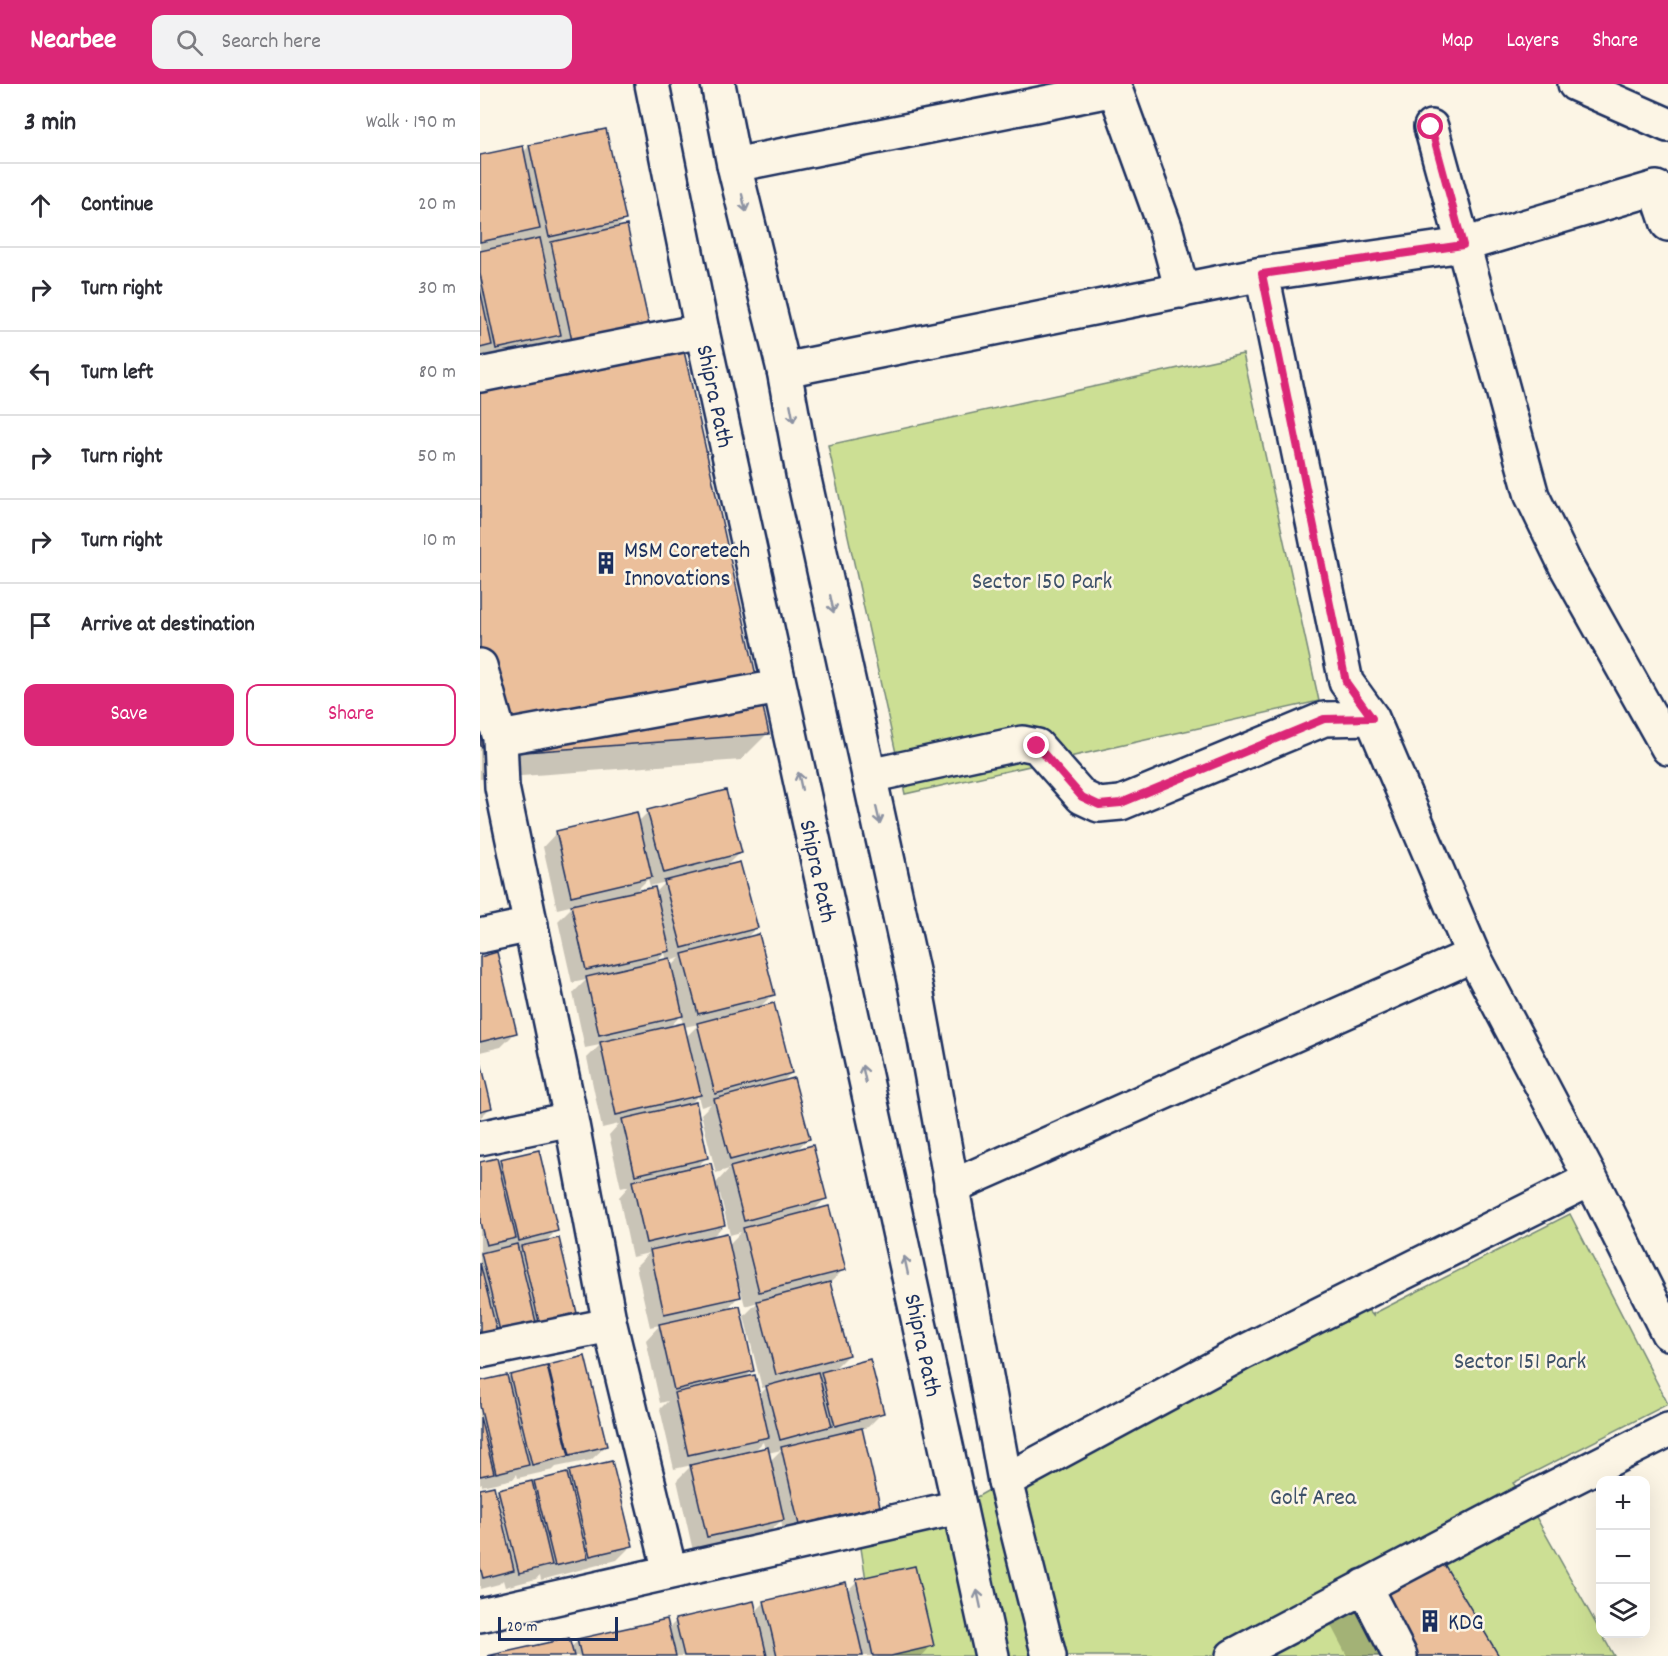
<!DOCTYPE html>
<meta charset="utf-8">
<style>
:root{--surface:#fff;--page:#f2f2f3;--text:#2b2b33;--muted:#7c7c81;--line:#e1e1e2;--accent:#db2777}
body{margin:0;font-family:Dekko,sans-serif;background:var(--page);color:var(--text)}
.controls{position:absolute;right:18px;bottom:18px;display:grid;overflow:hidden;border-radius:12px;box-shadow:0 6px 24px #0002}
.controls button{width:54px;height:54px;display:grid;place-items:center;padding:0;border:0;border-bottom:2px solid var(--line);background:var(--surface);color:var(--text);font:30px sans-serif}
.scale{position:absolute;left:18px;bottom:15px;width:120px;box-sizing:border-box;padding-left:6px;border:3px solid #1b2f5e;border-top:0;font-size:16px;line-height:21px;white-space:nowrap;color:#1b2f5e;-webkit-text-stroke:4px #fcf5e5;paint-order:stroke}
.stop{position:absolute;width:18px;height:18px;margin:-14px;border:4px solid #db2777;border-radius:50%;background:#fff}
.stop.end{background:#db2777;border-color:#fff;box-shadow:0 2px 6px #0008}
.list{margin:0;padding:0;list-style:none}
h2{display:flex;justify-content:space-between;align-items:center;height:78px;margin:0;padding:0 24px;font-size:26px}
h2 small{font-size:20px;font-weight:400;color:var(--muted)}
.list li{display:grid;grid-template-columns:39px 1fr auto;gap:18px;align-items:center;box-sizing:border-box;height:84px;padding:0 24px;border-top:2px solid var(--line)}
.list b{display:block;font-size:22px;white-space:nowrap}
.list em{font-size:20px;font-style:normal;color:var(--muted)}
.actions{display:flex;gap:12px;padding:18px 24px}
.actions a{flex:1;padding:14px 0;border:2px solid var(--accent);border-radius:12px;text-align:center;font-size:21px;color:var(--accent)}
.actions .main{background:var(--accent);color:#fff}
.icon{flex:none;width:33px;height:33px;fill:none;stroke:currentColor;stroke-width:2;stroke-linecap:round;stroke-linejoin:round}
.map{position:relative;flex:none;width:1188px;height:1572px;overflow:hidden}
header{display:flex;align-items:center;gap:36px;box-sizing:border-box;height:84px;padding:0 30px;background:var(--accent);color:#fff}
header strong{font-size:28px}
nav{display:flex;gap:33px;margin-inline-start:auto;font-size:21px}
.search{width:420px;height:54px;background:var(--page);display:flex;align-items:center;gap:15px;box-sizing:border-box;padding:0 21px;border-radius:12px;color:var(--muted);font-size:22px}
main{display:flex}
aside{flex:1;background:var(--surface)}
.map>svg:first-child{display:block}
.green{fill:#ccdf94;stroke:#748779;stroke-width:1.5}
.shadow{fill:#0003;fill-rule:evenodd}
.building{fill:#ebbf9b;stroke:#1b2f5e;stroke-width:1.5}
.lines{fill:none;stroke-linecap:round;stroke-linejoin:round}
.street-casing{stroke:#1b2f5e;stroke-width:38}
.secondary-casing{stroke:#1b2f5e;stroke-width:38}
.street{stroke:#fcf5e5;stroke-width:33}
.secondary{stroke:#fcf5e5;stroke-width:33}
.oneway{stroke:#8c92a2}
.route{stroke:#db2777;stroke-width:8}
.labels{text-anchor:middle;stroke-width:5;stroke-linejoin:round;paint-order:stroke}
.street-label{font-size:24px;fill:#1b2f5e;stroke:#fcf5e5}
.poi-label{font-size:24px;fill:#1b2f5e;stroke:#fcf5e5;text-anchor:start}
.park-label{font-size:24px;fill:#3e5269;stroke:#fcf5e5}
</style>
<header>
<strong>Nearbee</strong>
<div class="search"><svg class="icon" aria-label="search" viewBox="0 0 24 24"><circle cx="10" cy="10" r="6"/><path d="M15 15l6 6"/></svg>Search here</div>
<nav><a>Map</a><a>Layers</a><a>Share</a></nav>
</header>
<main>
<aside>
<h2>3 min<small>Walk · 190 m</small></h2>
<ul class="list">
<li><svg class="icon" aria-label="ahead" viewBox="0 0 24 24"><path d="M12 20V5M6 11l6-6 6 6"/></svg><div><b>Continue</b></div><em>20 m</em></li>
<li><svg class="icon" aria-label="right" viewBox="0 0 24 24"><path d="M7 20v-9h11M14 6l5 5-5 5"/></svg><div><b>Turn right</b></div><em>30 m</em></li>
<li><svg class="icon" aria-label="left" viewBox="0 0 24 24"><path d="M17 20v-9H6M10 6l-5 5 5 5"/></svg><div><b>Turn left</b></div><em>80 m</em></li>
<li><svg class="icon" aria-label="right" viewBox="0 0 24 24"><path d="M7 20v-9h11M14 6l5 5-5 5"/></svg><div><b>Turn right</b></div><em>50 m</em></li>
<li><svg class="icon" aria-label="right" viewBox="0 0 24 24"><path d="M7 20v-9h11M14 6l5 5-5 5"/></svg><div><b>Turn right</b></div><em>10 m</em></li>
<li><svg class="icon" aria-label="arrive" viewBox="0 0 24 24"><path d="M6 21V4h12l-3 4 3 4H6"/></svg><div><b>Arrive at destination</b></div></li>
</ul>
<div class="actions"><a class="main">Save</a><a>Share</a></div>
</aside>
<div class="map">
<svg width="1188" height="1572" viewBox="0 0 1188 1572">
<rect width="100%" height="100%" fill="#fcf5e5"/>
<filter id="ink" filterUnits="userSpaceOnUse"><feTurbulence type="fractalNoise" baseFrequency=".0167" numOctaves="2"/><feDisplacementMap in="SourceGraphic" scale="12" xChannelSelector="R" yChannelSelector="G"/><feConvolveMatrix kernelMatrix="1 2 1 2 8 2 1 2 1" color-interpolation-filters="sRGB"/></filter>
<g filter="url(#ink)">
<!-- green -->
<path class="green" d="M 763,270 L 839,617 L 425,710 L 348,361 Z
M 1090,1130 L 1188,1320 L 1033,1399 L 1047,1417 L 1134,1572 L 398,1572 L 378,1445 L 479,1423 L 525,1397 L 876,1212 L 894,1233 L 893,1230 Z"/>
<!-- shadow -->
<path class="shadow" d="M 49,62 L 144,136 L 134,146 L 167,240 L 146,261 L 2,278 L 0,271 L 0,73 L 43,69 Z
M 0,310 L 288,649 L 261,676 L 0,695 Z
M 168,728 L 260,768 L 245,783 L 276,844 L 265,855 L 293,910 L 278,925 L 311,989 L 301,999 L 328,1054 L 315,1068 L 345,1115 L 333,1127 L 364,1185 L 350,1199 L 368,1271 L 352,1287 L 402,1329 L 388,1343 L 381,1345 L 398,1422 L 384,1436 L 305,1454 L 301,1437 L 288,1449 L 213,1467 L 197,1396 L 212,1381 L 194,1385 L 180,1325 L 188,1317 L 180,1319 L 166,1256 L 180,1241 L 170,1243 L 156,1182 L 169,1169 L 152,1173 L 139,1113 L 149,1102 L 141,1104 L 129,1051 L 139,1040 L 122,1044 L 107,974 L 120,961 L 105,964 L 93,909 L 106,896 L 92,899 L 78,837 L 94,821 L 77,825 L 63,763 L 77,748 L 158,738 ZM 168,795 L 170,802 L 186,798 L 175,809 L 154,809 ZM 185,869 L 187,877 L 175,879 ZM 200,874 L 190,884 L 189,877 ZM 201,931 L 203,941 L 188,945 ZM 219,940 L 206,953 L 204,943 ZM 218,1012 L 221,1023 L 231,1020 L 221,1030 L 236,1089 L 249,1085 L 235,1100 L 216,1084 L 227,1073 L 208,1022 ZM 240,1110 L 250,1151 L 261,1148 L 248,1161 L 231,1154 L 244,1141 L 237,1111 ZM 260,1202 L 265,1222 L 278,1218 L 264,1232 L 282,1304 L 287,1303 L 278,1312 L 264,1295 L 272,1287 L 245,1227 L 259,1212 L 257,1203 ZM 283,1358 L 285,1365 L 273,1368 ZM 301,1366 L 290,1377 L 288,1369 Z
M 0,874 L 35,949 L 21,963 L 0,968 Z
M 0,981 L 10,1024 L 0,1034 Z
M 57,1068 L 77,1146 L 65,1158 L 95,1229 L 81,1243 L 0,1262 L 0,1080 L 17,1080 L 20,1077 Z
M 69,1282 L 126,1362 L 111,1376 L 76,1383 L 73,1386 L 38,1394 L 37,1390 L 33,1395 L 2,1402 L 2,1399 L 0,1400 L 0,1299 L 27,1296 L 30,1292 L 66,1285 Z
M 90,1389 L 152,1461 L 137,1476 L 61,1496 L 60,1491 L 56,1495 L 25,1503 L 23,1496 L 19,1500 L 0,1505 L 0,1407 L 14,1410 L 19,1406 L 51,1402 L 55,1398 Z
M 377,1497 L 452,1561 L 442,1572 L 14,1572 L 90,1564 L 98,1557 L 188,1545 L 196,1537 L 275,1528 L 285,1518 L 367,1507 Z
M 885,1503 L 1017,1572 L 867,1572 L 849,1538 Z"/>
<!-- building -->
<path class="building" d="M 126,45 L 146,136 L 69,153 L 49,61 Z
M 43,62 L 60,145 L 0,158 L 0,71 Z
M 147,141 L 169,240 L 92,257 L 71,158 Z
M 60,154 L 81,251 L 16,265 L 0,190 L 0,167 Z
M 0,205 L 12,261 L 0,264 Z
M 204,267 L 289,650 L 17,670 L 0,662 L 0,308 Z
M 246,706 L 262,769 L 184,789 L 167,726 Z
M 157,728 L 172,793 L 91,812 L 76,747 Z
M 260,778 L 278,844 L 202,864 L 184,797 Z
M 175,803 L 190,867 L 106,886 L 91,821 Z
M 279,850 L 295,911 L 218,930 L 202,870 Z
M 17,868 L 37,949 L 0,958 L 0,873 Z
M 190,874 L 203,932 L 119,951 L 106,893 Z
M 294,919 L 312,989 L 235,1010 L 217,939 Z
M 204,939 L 221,1011 L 136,1031 L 120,958 Z
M 0,974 L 12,1024 L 0,1027 Z
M 314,994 L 330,1055 L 250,1076 L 234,1015 Z
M 216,1018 L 228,1074 L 155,1091 L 142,1035 Z
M 333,1061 L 347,1115 L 264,1137 L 250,1083 Z
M 59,1066 L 78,1147 L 39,1157 L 20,1075 Z
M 17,1074 L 36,1154 L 6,1161 L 0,1138 L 0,1078 Z
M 231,1079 L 245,1141 L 166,1159 L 152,1097 Z
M 349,1122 L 366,1186 L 279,1208 L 263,1144 Z
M 247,1149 L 261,1213 L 184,1230 L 170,1166 Z
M 79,1154 L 97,1229 L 59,1238 L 41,1162 Z
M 37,1160 L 56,1238 L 20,1247 L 1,1169 Z
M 0,1179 L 17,1248 L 0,1252 Z
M 350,1198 L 369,1271 L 296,1291 L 277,1217 Z
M 260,1222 L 274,1287 L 194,1306 L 179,1240 Z
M 105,1272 L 127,1362 L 90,1371 L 68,1281 Z
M 390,1275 L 404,1329 L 355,1342 L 341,1288 Z
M 67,1282 L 89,1372 L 52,1381 L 30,1291 Z
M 338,1288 L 352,1342 L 300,1356 L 286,1302 Z
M 27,1291 L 49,1381 L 16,1389 L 0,1322 L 0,1297 Z
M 275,1291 L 289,1353 L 208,1371 L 194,1309 Z
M 0,1333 L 14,1389 L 0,1392 Z
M 382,1344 L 400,1422 L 319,1441 L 301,1363 Z
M 288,1363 L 304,1436 L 227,1453 L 210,1381 Z
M 132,1377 L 153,1462 L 110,1472 L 89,1387 Z
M 87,1389 L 108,1474 L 75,1482 L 54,1397 Z
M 52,1397 L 72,1481 L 39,1489 L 18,1405 Z
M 14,1402 L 34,1486 L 3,1494 L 0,1483 L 0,1405 Z
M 955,1465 L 1019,1572 L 920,1572 L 884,1502 Z
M 435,1482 L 454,1562 L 411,1572 L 393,1572 L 376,1495 Z
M 366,1498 L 383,1572 L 297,1572 L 284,1517 Z
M 274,1517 L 287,1572 L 204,1572 L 195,1535 Z
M 187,1535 L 196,1572 L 101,1572 L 97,1555 Z
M 89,1554 L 94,1572 L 7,1572 Z"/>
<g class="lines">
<!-- street casing -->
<g class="street-casing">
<path id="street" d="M 1095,0 L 1188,41
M 951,43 L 1052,412 L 1086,482 L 1188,664
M 254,81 L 635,5 L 685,143 L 702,207
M 1176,104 L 1188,140
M 304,286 L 782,190
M 0,291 L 222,247
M 0,582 L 20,654 L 22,703 L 91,1035 L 130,1241 L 190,1488
M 892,634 L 866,598 L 782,190 L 983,161 L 1176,104 L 1188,109
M 20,654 L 299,603
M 389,692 L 542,659 L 557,662 L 602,713 L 619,721 L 641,719 L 844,635 L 892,634 L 993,871 L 471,1103
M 0,852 L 51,841
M 993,871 L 1111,1095
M 0,1054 L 91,1035
M 0,1267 L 130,1241
M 525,1397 L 762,1269 L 1111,1095 L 1188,1249
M 884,1502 L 920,1572
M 0,1531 L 479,1423
M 753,1572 L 1047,1417 L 1188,1346"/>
</g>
<!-- secondary casing -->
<g class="secondary-casing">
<path id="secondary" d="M 172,0 L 222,247 L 512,1572
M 238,0 L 254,81 L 304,286 L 324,395 L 436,905 L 525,1397 L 569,1572"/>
</g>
<!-- street -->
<use href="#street" class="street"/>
<!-- secondary -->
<use href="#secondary" class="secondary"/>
</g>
<!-- one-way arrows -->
<defs><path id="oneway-shaft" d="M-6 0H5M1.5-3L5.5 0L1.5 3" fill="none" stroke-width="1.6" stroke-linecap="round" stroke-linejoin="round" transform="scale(1.5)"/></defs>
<g class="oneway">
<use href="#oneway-shaft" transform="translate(264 119) rotate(77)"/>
<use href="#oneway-shaft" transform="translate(312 329) rotate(79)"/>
<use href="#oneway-shaft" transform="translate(352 520) rotate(78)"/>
<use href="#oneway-shaft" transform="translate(320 697) rotate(-102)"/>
<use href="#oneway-shaft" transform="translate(398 731) rotate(77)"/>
<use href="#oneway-shaft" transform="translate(384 990) rotate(-102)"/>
<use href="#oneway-shaft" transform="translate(426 1181) rotate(-102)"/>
<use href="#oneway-shaft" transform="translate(499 1515) rotate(-102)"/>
</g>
</g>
<g class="lines" filter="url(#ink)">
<!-- route -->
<path class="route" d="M 557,662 L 602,713 L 619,721 L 641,719 L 844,635 L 892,634 L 866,598 L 782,190 L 983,161 L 951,43"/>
</g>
<!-- icons -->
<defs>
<g id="building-bare" transform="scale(1.8)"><path d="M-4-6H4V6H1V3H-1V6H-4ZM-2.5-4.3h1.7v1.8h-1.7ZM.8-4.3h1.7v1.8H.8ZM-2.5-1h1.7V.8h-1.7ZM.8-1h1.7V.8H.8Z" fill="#1b2f5e" stroke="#fcf5e5" stroke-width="2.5" paint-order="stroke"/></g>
</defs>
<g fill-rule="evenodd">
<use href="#building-bare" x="126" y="479"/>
<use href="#building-bare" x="950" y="1537"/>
</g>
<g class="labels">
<!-- street labels -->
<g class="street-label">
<text transform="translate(236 312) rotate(78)" y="8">Shipra Path</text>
<text transform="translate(339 787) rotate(78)" y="8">Shipra Path</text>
<text transform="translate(444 1261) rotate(78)" y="8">Shipra Path</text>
</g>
<!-- poi labels -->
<g class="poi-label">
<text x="144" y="473">MSM Coretech<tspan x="144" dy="28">Innovations</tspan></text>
<text x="968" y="1545">KDG</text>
</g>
<!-- park labels -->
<g class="park-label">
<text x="562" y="504">Sector 150 Park</text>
<text x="1040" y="1284">Sector 151 Park</text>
<text x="833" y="1420">Golf Area</text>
</g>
</g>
</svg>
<div class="controls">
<button>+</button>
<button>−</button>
<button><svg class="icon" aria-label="layers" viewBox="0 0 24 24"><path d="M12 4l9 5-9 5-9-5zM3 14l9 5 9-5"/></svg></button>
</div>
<div class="scale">20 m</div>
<div class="stop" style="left:951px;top:43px"></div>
<div class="stop end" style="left:557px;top:662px"></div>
</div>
</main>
